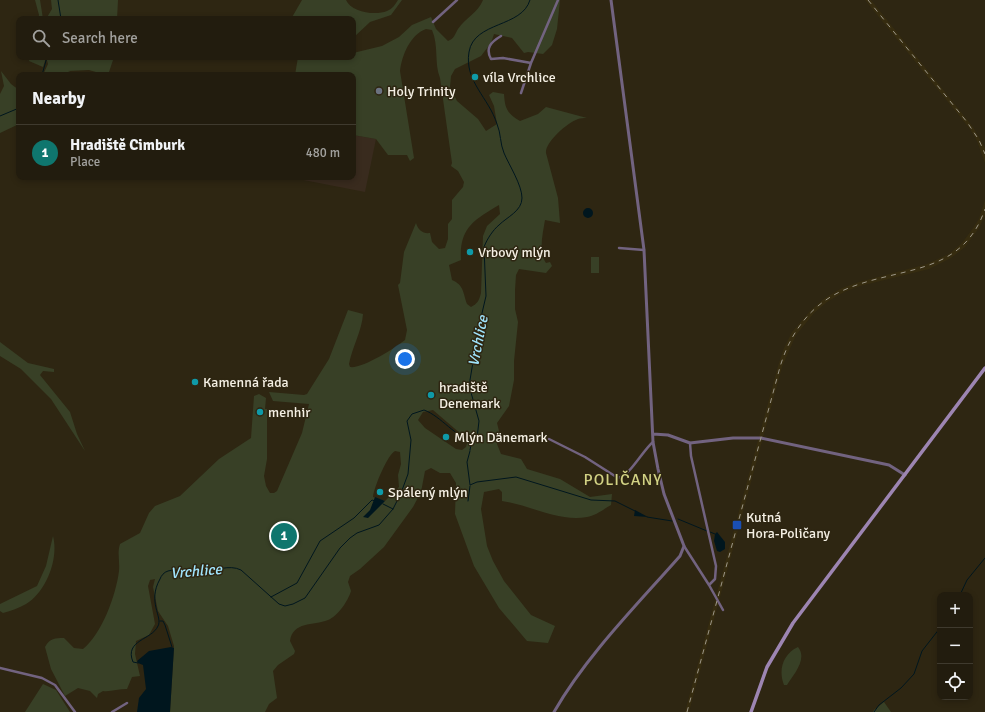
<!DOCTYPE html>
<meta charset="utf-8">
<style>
:root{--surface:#221c0e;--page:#2a2517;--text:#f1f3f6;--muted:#a2a19e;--line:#3f3a2e;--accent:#0f766e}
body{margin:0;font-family:Signika,sans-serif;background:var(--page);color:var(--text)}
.controls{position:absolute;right:12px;bottom:12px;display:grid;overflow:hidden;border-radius:8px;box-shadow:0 2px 6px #0003}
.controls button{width:36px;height:36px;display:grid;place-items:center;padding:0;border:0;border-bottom:1px solid var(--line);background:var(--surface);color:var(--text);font:20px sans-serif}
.you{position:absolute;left:405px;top:359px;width:14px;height:14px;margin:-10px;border:3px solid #fff;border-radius:50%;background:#1a73e8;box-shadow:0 0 0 6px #1a73e833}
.badge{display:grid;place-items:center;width:26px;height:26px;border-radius:50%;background:var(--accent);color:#fff;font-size:13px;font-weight:700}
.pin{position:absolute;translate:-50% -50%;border:2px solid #fff;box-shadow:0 1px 4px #0006}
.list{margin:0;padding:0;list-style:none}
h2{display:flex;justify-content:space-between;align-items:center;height:52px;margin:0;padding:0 16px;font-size:17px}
h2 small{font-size:13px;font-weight:400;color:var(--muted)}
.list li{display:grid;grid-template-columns:26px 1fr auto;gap:12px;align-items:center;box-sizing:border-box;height:56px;padding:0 16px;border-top:1px solid var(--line)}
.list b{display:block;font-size:15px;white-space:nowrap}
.list p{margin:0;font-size:13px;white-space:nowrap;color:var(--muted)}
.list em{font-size:13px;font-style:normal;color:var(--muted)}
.icon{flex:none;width:22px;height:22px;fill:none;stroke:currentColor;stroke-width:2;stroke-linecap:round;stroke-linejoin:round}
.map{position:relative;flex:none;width:985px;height:712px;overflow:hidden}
.search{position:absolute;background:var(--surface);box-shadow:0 2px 6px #0003;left:16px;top:16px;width:340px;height:44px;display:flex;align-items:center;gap:10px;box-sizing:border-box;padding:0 14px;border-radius:8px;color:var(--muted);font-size:15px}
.panel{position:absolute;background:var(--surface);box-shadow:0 2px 6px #0003;left:16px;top:72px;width:340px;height:108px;border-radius:8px}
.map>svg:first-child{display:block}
.commercial{fill:#392b1e}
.built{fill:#362c10}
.green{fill:#384026;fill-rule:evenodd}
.water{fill:#00161e}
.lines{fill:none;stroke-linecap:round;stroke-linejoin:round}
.stream{stroke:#00161e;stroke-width:1}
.minor{stroke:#726380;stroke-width:2.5}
.tertiary{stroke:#726380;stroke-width:3}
.secondary{stroke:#9d85b2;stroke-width:3.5}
.rail{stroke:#9e9889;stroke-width:1;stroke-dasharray:5 5;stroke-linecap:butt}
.culture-dot{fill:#0f9aa8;stroke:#2e2612;stroke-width:1.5}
.worship-dot{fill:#6b7280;stroke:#2e2612;stroke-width:1.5}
.transit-dot{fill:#1a4fb4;stroke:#2e2612;stroke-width:1.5}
.labels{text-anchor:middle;stroke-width:3;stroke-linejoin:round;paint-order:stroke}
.poi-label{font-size:14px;fill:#f5f0e4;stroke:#2e2612;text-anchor:start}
.water-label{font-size:15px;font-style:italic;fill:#a0e4fc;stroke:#2e2612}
.quarter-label{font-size:16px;letter-spacing:1px;fill:#d2d284;stroke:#2e2612}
</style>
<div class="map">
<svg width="985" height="712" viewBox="0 0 985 712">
<rect width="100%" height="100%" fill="#2e2612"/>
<!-- commercial -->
<path class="commercial" d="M 353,135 L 376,139 L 365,192 L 288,177 L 353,177 Z"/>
<!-- built -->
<path class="built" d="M 865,0 L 871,0 L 973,127 L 985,148 L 985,163 L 977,141 L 970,129 Z
M 985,200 L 985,215 L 979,228 L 965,247 L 951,258 L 929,269 L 860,286 L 844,292 L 827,302 L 814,313 L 796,335 L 782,367 L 689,712 L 685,712 L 778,366 L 784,348 L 792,332 L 811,310 L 825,298 L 842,288 L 859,282 L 927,264 L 949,254 L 962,243 L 971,231 L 979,219 Z"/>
<!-- green -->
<path class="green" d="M 35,0 L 40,0 L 43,19 L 38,19 L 39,15 Z
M 51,0 L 118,0 L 117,19 L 46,19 L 52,9 Z
M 302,0 L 346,0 C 351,12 375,16 387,11 C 392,9 395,5 398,0 L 402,0 L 391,15 L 370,22 L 353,38 L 353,19 L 291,19 Z
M 483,0 L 560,0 L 557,29 L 552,45 L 543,54 L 528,52 L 524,53 L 512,38 L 494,34 L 491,43 L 481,56 L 455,69 L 451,76 L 450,87 L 457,101 L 478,119 L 486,131 L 497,124 L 494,106 L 489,95 L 493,92 L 504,94 C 505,109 507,113 520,121 L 538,114 L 546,107 L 587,118 C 584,118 580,118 578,119 C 567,123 545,142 546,153 L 558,198 L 560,223 L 545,220 C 543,233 538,251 546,263 L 550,262 L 552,266 L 546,273 L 519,269 L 516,275 L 515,290 L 515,309 L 518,322 L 514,361 L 514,380 L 509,406 L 497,423 L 499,431 L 497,444 L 501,454 L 521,459 L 527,469 L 560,479 L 590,497 L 612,494 L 611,505 C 604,509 595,516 587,517 C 558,522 530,505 502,501 L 502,492 L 499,489 L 484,492 L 481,509 L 487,546 L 493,561 L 504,581 L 531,615 L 555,626 L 548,643 L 527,641 L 499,608 L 474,566 L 455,514 L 456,483 L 450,473 L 440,473 L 431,468 L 425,471 L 421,492 L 413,507 L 384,547 L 360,569 L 350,576 L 348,582 L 351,591 C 348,601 338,616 328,620 C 313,626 293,621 290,641 L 295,651 L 294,654 L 278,665 L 273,671 L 277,698 L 269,704 L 265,712 L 170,712 L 174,646 L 168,626 L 158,611 L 153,587 L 155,579 L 150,580 L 148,586 L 155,624 L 149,635 L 136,641 L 135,654 L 140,676 L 132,677 L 127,689 C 118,689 110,692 103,691 L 98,694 L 97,698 L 90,691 L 78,688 L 65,696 L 51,669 L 45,647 C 50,638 55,638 64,638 L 74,648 L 83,649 C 102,634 116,595 119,571 C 120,562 117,553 120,544 L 140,533 L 149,513 L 155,506 L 180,496 L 219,459 L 251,438 L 254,396 L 259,394 L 266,398 L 265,409 L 267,409 L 267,459 L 264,476 L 266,486 L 270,493 L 274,493 L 277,491 L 302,433 L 309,404 L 273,401 L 269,392 L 304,395 L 307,394 L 329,359 L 348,310 L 363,314 C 362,331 352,347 349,364 L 350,367 C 362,369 395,348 405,340 L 407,330 L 398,285 L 400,283 L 404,252 L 416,223 C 418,230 423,234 430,233 L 432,242 L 439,249 L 445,248 L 448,239 L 448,224 L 452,219 L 452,200 L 463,187 L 464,182 L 458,171 L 451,166 L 452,163 L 440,78 C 434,63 439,46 432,30 L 426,29 C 410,35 402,55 400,71 L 414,158 L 410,161 L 407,155 L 388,155 L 376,139 L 353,135 L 353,75 L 295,75 L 298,57 L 353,57 L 353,53 L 382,46 L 399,37 L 412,25 L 431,17 L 436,29 L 448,41 C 454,39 455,34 458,29 C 465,18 478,13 483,0 ZM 499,205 L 500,214 L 487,226 L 483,236 L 481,293 C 479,301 477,304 471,307 L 467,304 C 463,293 464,285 452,280 L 449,265 L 461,260 C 459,228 474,220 499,205 ZM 433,410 L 468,440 L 466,447 L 462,450 L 456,449 L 425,428 L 418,420 L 423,412 ZM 395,451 L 400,452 L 401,464 L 398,475 L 399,487 L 385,501 L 373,497 C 374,487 388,454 395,451 Z
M 30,57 L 46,58 L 43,67 L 29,61 Z
M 46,57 L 114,57 L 109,72 L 106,75 L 89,70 L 68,71 L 73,73 L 70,75 L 43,75 L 48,64 Z
M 1,71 L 11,84 L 19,90 L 19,124 L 0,133 L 0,94 L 4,86 Z
M 591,257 L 599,257 L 599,273 L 591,273 Z
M 0,342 L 28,363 L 54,369 L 54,372 L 43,371 L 40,375 L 70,412 L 77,434 L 85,451 L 51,399 L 21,369 L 0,356 Z
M 53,536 C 59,559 46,592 26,604 C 19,608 11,611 3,613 L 0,611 L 0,604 L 37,586 L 46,566 Z
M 798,647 C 808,659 793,675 787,685 L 784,685 C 778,670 783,654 798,647 Z
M 43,684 L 56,690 L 70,712 L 25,712 Z
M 884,702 L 891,712 L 873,712 L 874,710 Z"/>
<!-- water -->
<path class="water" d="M583 213a5 5 0 1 1 10 0a5 5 0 1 1-10 0Z
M 375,497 L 385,501 L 368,518 L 363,517 L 370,510 Z
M 635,510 L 648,517 L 634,516 Z
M 717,532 L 725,542 L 725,549 L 720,552 L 717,551 L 714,541 L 715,534 Z
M 171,647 L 174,648 L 170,712 L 137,712 L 139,698 L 146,689 L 143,665 L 138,663 L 137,661 L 149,651 Z"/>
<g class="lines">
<!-- stream -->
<path class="stream" d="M 58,0 L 61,19
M 42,75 L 47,57
M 0,116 L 19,108
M 470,450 L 472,440
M 470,451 L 467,462 L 470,485 L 477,482 L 516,477 L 591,500 L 615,501 L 635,511
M 468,501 L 470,486
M 383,504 L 393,509
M 647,517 L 672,521
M 678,519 L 707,531
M 710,532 L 715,534
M 960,595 L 967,580 L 985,558
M 271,597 L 297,583 L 320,541 L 354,518 L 372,500 L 375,501
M 160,621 L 163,621 L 165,625 L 172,647
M 138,663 L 133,662 C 124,640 152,640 158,626 C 163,617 147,602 160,579 C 161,576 164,572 168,571 C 178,568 192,572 202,572 C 215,571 229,564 241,570 L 279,604 L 285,606 L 293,604 L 305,598 L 340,548 L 350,538 L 357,533 L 379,525 L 393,509 L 401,493 L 408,474 L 411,440 L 407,421 L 412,414 L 424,410 C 441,416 456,438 472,440 L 477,438 L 479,421 L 470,389 L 470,380 L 479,326 L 486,296 L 484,247 C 487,239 493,230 499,225 C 507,217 522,211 522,198 C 522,185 509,165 504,153 C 500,144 501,133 497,124 C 489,98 464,81 469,52 C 474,21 522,28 530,0
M 874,712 L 879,705 L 901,688 L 914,674 L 922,651 L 940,628"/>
<!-- minor -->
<path class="minor" d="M 433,22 L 457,0
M 501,36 C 491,42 485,48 491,59 L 503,58 L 531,63 L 558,0
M 521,93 L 531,63
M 619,248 L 644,250
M 549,439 L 585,457 L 618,478 C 629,477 643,450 653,442
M 684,546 L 709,585 L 715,579 L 716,566 L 691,456 L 690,443
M 709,585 L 723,610
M 0,668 L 42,678 L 55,685 L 75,712
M 112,712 L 127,703"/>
<!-- tertiary -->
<path class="tertiary" d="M 653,434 L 668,435 L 690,443 L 733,438 L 761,438 L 889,465 L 905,475
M 554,712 C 587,655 636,606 680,556 L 684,546 L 664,494 L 658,469 L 653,442 L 644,250 L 611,0"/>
<!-- secondary -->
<path class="secondary" d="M 751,712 L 767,667 L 793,623 L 985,368"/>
<!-- rail -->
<path class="rail" d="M 868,0 L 967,122 L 979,140 L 985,154
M 687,712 L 780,367 C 790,333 811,304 844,290 C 898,266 962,277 985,209"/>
</g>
<!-- markers -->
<g class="culture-dot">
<circle cx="475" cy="77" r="4"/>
<circle cx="470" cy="252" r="4"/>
<circle cx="195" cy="382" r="4"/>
<circle cx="431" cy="395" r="4"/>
<circle cx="260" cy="412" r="4"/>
<circle cx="446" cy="437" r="4"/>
<circle cx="380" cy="492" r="4"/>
</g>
<circle class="worship-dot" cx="379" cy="91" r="4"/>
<rect class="transit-dot" x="732" y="520" width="10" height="10" rx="2"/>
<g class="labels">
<!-- poi labels -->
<g class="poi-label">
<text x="483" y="82">víla Vrchlice</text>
<text x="387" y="96">Holy Trinity</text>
<text x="478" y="257">Vrbový mlýn</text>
<text x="203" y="387">Kamenná řada</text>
<text x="439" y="392">hradiště<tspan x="439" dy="16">Denemark</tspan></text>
<text x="268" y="417">menhir</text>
<text x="454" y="442">Mlýn Dänemark</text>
<text x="388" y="497">Spálený mlýn</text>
<text x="746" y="522">Kutná<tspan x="746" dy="16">Hora-Poličany</tspan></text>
</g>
<!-- water labels -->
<g class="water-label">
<text transform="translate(478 341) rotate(-79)" y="5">Vrchlice</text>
<text transform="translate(196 571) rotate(-5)" y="5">Vrchlice</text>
</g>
<!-- quarter labels -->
<g class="quarter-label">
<text x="623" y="485">POLIČANY</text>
</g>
</g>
</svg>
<div class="controls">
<button>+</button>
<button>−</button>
<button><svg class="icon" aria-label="locate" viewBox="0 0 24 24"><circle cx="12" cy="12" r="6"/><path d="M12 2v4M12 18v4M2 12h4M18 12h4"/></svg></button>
</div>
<div class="you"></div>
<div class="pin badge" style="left:284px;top:536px">1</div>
<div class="search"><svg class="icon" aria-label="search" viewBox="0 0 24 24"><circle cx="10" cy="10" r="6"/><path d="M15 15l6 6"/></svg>Search here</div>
<section class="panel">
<h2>Nearby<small></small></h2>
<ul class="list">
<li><span class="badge">1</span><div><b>Hradiště Cimburk</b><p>Place</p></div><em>480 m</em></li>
</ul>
</section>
</div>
